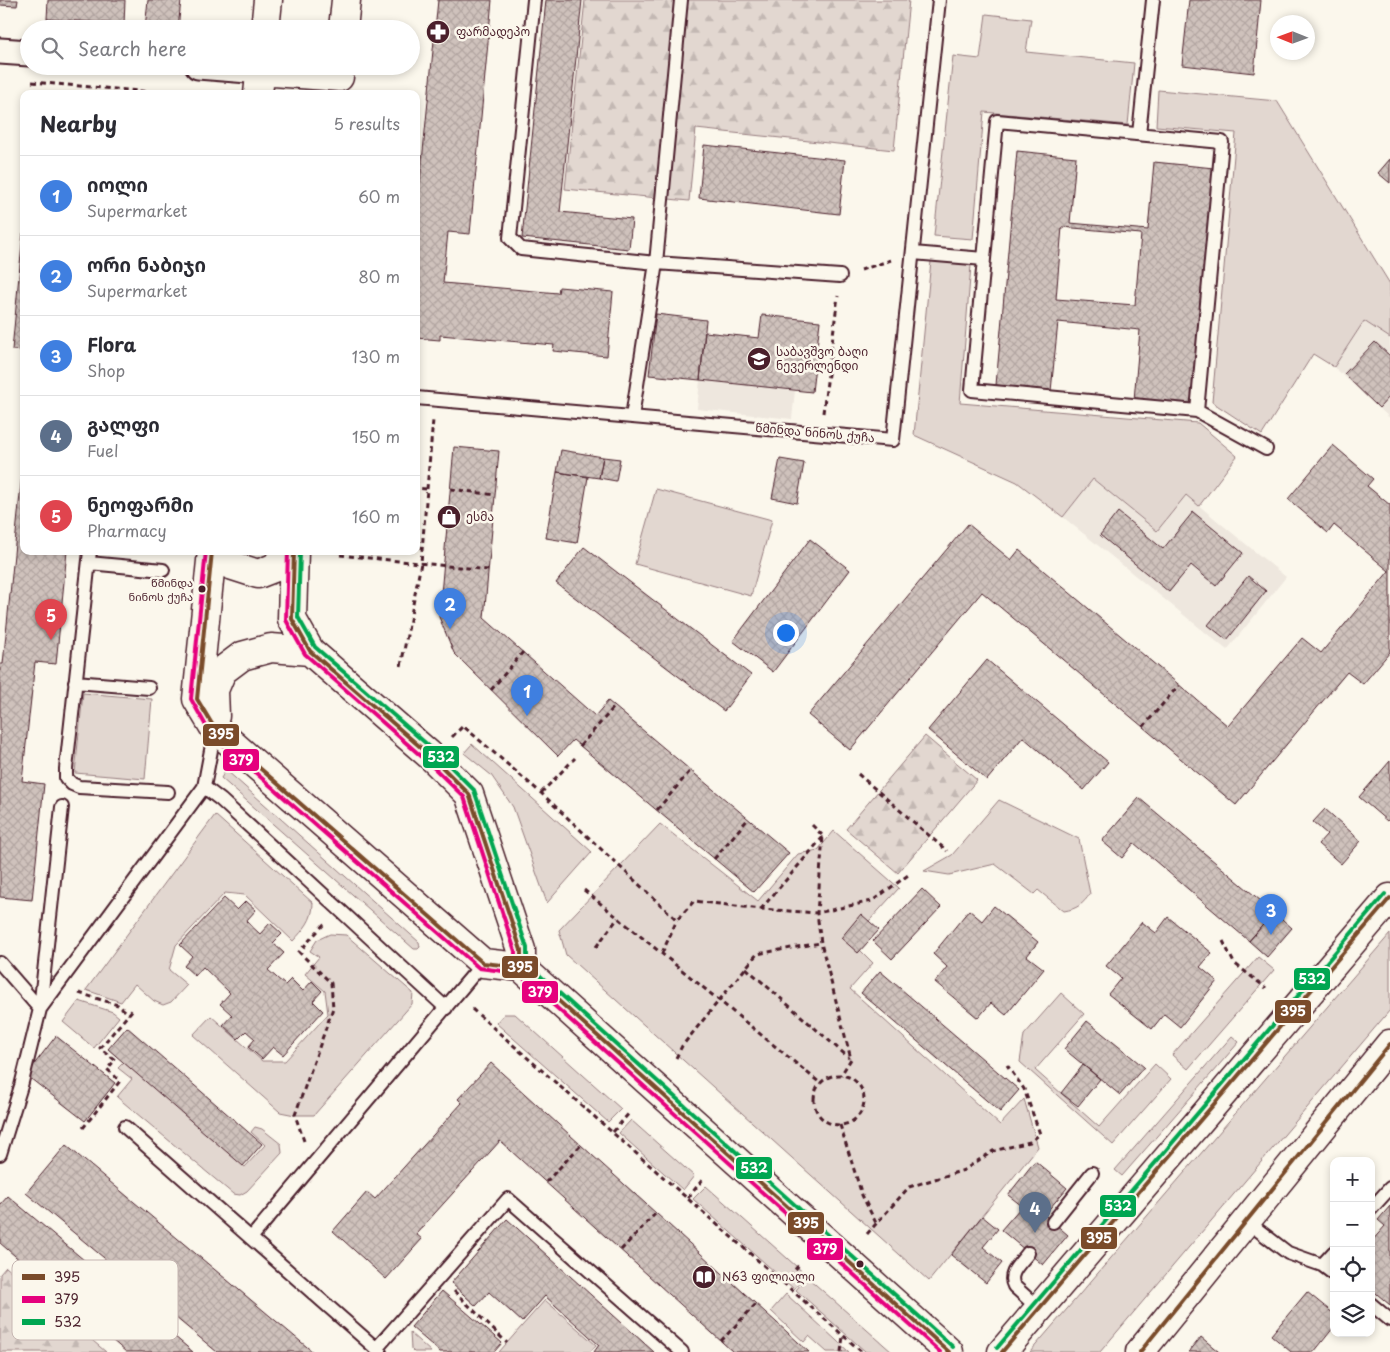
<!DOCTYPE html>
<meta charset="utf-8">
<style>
:root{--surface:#fff;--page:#f7f7f7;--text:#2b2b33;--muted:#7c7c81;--line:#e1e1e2;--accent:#2563eb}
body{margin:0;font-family:"Playpen Sans","Noto Sans Georgian",sans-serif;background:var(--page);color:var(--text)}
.controls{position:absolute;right:15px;bottom:15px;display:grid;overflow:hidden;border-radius:10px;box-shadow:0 2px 8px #0003}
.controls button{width:45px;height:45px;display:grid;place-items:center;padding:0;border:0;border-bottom:1px solid var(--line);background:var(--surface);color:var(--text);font:25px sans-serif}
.compass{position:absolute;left:1270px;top:15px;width:45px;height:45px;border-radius:50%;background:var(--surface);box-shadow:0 2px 8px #0003;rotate:271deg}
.you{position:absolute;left:785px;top:632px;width:18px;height:18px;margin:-12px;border:4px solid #fff;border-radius:50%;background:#1a73e8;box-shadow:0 0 0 8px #1a73e833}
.badge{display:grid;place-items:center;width:32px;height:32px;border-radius:50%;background:var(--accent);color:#fff;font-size:16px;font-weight:700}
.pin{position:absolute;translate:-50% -41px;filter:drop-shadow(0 1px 2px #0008)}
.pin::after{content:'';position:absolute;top:26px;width:18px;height:15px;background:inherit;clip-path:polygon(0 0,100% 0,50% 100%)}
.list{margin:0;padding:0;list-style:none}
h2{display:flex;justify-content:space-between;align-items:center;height:65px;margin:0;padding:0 20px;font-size:21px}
h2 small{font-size:16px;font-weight:400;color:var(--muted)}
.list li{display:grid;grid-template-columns:32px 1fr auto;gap:15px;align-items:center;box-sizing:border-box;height:80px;padding:0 20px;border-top:1px solid var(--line)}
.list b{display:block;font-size:19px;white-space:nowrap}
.list p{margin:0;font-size:16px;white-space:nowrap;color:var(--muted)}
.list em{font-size:16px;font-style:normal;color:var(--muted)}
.icon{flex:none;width:28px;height:28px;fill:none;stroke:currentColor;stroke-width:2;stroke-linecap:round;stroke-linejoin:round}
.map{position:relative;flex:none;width:1390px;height:1352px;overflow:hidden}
.search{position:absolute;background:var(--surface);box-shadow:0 2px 8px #0003;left:20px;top:20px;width:400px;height:55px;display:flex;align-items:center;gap:12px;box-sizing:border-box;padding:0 18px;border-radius:28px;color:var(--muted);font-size:19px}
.panel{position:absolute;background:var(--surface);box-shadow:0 2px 8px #0003;left:20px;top:90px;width:400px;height:465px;border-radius:10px}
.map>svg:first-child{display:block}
.built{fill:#eee7de}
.green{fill:#e2d7d0;stroke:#967b7e}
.forest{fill:url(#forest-firs);stroke:#967b7e}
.building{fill:url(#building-cross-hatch);stroke:#4a1f2b;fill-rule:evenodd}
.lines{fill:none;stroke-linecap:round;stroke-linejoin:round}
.lane-casing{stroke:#4a1f2b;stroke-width:16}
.street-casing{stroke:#4a1f2b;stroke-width:29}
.secondary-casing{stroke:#4a1f2b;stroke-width:31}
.path{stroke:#4a1f2b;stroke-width:3;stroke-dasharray:5 4;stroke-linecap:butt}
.lane{stroke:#fbf7ec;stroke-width:12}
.street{stroke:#fbf7ec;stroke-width:25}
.secondary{stroke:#fbf7ec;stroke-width:28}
.bus-1-casing{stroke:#fbf7ec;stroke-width:8}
.bus-2-casing{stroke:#fbf7ec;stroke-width:8}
.bus-3-casing{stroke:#fbf7ec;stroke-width:8}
.bus-1{stroke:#7a4b2a;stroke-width:4}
.bus-2{stroke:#e5007d;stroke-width:4}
.bus-3{stroke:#00a651;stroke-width:4}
.bus-dot{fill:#4a1f2b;stroke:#fbf7ec;stroke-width:2}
.labels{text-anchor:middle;stroke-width:5;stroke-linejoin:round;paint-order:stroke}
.bus-label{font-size:11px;fill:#4a1f2b;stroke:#fbf7ec;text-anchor:end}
.poi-label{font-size:12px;fill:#4a1f2b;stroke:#fbf7ec;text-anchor:start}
.street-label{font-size:12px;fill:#4a1f2b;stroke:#fbf7ec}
.key{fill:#fbf7ec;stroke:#c6b6b2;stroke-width:1}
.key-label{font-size:14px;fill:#4a1f2b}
.line-badge{stroke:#fbf7ec;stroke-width:2}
.badge-label{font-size:14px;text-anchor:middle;font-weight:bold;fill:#fff}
</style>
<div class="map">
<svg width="1390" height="1352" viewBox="0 0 1390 1352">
<defs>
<pattern id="forest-firs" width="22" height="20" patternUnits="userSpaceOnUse" patternTransform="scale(1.25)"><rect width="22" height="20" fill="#e2d7d0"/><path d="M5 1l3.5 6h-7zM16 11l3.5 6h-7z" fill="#c3b8b3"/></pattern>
<pattern id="building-cross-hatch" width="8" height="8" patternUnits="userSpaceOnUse" patternTransform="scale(1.25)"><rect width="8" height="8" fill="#cfc2bc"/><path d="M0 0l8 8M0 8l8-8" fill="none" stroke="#b3a6a2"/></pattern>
</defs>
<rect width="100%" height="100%" fill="#fbf7ec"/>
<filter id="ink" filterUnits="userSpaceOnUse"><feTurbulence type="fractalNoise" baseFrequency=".02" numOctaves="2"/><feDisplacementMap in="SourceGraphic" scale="10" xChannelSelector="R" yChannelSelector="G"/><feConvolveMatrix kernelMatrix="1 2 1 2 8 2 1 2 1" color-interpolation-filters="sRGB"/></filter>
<g filter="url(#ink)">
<!-- built -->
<path class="built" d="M 1364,321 L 1390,338 L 1390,418 L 1334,367 Z
M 700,380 L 795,390 L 792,419 L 697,409 Z
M 1093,479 L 1157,531 L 1186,495 L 1286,577 L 1227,650 L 1063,517 Z"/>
<!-- green -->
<path class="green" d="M 986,14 L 1031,19 L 1026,52 L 1134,63 L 1128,125 L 984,112 L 973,239 L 934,236 L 953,56 L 980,59 Z
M 1158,90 L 1277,101 L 1390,284 L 1390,338 L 1364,321 L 1334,367 L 1313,354 L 1262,435 L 1212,402 L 1236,133 L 1156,126 Z
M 931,261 L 971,265 L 960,403 L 1198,423 L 1237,456 L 1199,506 L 1186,495 L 1157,531 L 1093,479 L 1063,517 L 1017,482 L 914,435 Z
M 656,489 L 772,520 L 751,596 L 635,564 Z
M 83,693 L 152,699 L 145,779 L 75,773 Z
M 472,744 L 592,852 L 547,903 L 513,807 L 491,775 L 464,753 Z
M 226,770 L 419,942 L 420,947 L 418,949 L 414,949 L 221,778 Z
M 999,800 L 1079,839 L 1090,894 C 1083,904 1077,909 1064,911 L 1038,890 L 1034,894 L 995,864 L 949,875 L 924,871 L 952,855 Z
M 215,815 L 313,903 C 313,920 304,929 293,941 L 245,895 L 225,893 L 176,945 L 169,970 L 187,985 L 171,1002 L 163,1005 L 154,1001 L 135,984 L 121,1002 L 86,990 Z
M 660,824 L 758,901 L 798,854 L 818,850 L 834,831 L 899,888 L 851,941 L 873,963 L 850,989 L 1000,1125 L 1024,1099 L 1038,1147 L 929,1281 L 566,955 L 559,930 Z
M 330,934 L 346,935 L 413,993 L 412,1004 L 314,1115 L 295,1115 L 280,1112 L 193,1035 L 211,1016 L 262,1061 L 285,1061 L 328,1014 L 325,991 L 305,974 L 319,957 L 310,951 L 317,940 Z
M 1390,934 L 1390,1010 L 1100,1352 L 1030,1352 Z
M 1258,957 L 1274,970 L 1188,1069 L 1172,1055 Z
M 1061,993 L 1084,1014 L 1035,1070 L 1099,1127 L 1155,1064 L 1171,1079 L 1113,1145 L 1020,1062 L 1024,1035 Z
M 79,1001 L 113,1012 L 119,1017 L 94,1048 L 63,1022 Z
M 504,1014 L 515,1014 L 621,1109 L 608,1122 L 496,1023 Z
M 1232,1036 L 1239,1042 L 1122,1176 L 1115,1170 Z
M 124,1062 L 245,1167 L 265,1145 L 251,1132 L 255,1127 L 262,1129 L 281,1144 L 282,1153 L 247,1191 L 240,1195 L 233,1194 L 117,1097 L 132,1079 L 118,1068 Z
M 631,1120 L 694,1176 L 683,1190 L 619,1133 Z
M 706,1186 L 806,1275 L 794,1289 L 693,1199 Z
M 807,1277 L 892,1352 L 866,1352 L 796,1290 Z
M 786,1294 L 849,1352 L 827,1352 L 809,1336 L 804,1342 L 771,1311 Z
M 545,1300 L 596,1345 L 590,1352 L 499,1352 Z
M 410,1333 L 431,1352 L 414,1352 L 411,1349 Z"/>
<!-- forest -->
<path class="forest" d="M 585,0 L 909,0 L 894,150 L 696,129 L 689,201 L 565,189 Z
M 925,736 L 977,780 L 898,873 L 846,829 Z
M 6,1267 L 106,1352 L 0,1352 L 0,1274 Z"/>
<!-- building -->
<path class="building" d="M 0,0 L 18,0 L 17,6 L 0,5 Z
M 48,0 L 125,0 L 124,24 L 47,19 Z
M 148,0 L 181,0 L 178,29 L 145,28 Z
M 438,0 L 492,0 L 470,234 L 448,232 L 443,283 L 558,293 L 559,287 L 613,292 L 607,356 L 553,351 L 554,345 L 440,335 L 440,340 L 416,338 L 416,222 Z
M 546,0 L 582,0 L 560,212 L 632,219 L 629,249 L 522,238 Z
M 1189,0 L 1261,0 L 1254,73 L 1182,65 Z
M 704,145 L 845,160 L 839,214 L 699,198 Z
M 1017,151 L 1076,157 L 1070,223 L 1148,230 L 1154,162 L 1214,168 L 1192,406 L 1134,400 L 1140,330 L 1058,322 L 1051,391 L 996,385 ZM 1062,227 L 1141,234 L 1135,305 L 1056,299 Z
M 1390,159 L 1390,183 L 1378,173 Z
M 23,233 L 24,233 L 24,351 L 12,350 Z
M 656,314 L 706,320 L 700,380 L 649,375 Z
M 762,315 L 820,321 L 812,392 L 700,380 L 705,332 L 759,338 Z
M 1375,342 L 1390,356 L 1390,396 L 1379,408 L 1344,374 Z
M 1333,445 L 1373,479 L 1367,486 L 1390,505 L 1390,652 L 1363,684 L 1347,672 L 1236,805 L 982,592 L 850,750 L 808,715 L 968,524 L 1011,560 L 1019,550 L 1228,726 L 1302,638 L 1321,653 L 1389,571 L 1334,525 L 1328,533 L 1288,499 Z
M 454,447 L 499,451 L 484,618 L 595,716 L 608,701 L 789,853 L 754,892 L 573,740 L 558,756 L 454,653 L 439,617 Z
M 561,450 L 603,457 L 599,478 L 557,472 Z
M 24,454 L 24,551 L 67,551 L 56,664 L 35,662 L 22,781 L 44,784 L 32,900 L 0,897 L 0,664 L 3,664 Z
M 603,457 L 620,459 L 616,481 L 599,478 Z
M 780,459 L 804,463 L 797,503 L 772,498 Z
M 557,472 L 588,477 L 577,543 L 546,538 Z
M 1118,512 L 1163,549 L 1193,512 L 1243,553 L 1216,586 L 1191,565 L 1169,592 L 1100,535 Z
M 810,539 L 850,570 L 773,672 L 733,641 Z
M 584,547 L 751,675 L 724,711 L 556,583 Z
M 1248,576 L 1266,591 L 1227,640 L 1208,625 Z
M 987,660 L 1108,762 L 1084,790 L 1023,737 L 987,780 L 928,730 Z
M 1390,761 L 1390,818 L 1387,821 L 1359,797 Z
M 1139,798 L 1274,912 L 1249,941 L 1134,843 L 1122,858 L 1102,841 Z
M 1325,809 L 1361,841 L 1341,864 L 1318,844 L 1327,834 L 1313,822 Z
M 922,889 L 941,907 L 892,959 L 873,941 Z
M 224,898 L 237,910 L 246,901 L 256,910 L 246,921 L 260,934 L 270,923 L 282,934 L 273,943 L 284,953 L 268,970 L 285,985 L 291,979 L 303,991 L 312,981 L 322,991 L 313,1001 L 323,1011 L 283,1055 L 273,1047 L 262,1059 L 248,1047 L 255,1039 L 246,1031 L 238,1039 L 223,1025 L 232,1015 L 220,1004 L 230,993 L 203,967 L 195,976 L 184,966 L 192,956 L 180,945 Z
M 994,906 L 1038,942 L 1027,956 L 1044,969 L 1006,1015 L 991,1003 L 978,1018 L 935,982 L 947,967 L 933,954 L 969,910 L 982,921 Z
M 1274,912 L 1292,928 L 1267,957 L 1249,941 Z
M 861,914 L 879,930 L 858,953 L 841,938 Z
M 1168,917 L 1212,953 L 1200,967 L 1217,981 L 1180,1027 L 1164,1014 L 1152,1029 L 1108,994 L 1121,978 L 1106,966 L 1142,922 L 1156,933 Z
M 880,971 L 1019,1090 L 1000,1112 L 861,993 Z
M 1087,1021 L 1144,1067 L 1120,1095 L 1064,1049 Z
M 127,1027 L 262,1144 L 243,1166 L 108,1049 Z
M 56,1036 L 115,1083 L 85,1121 L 26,1075 Z
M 491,1063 L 581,1145 L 809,1352 L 733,1352 L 500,1141 L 416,1234 L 422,1239 L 386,1279 L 333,1231 L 367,1192 L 375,1199 L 462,1103 L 458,1099 Z
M 1083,1065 L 1100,1079 L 1078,1106 L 1061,1093 Z
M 66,1145 L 313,1352 L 217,1352 L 26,1193 Z
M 1035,1161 L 1067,1188 L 1044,1215 L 1027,1200 L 1022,1206 L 1008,1195 Z
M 8,1196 L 193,1352 L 126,1352 L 0,1243 L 0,1205 Z
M 1027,1200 L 1068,1235 L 1043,1265 L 1001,1230 Z
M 1390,1206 L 1390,1305 L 1371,1289 L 1371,1242 L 1385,1226 L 1378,1220 Z
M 982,1216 L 998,1229 L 983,1247 L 1002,1263 L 986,1283 L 951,1255 Z
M 507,1219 L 654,1352 L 594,1352 L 599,1345 L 545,1296 L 522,1322 L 489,1292 L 476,1306 L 451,1283 Z
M 442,1291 L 502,1343 L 494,1352 L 440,1352 L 411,1327 Z
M 1307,1292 L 1334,1314 L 1334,1327 L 1314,1352 L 1291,1352 L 1271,1335 Z
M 1201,1337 L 1219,1352 L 1189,1352 Z"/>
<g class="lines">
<!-- lane casing -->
<g class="lane-casing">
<path id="lane" d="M 534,0 L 510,238 L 521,249 L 656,263 L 840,276
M 1139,134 L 1153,0
M 913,253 L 984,259 L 997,121 L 1222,142 L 1197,411 L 1266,449
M 984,259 L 972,390 L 1197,411
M 416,398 L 893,440 L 939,0
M 632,417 L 656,263 L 681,0
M 90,551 L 66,769 L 66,778 L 72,784 L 79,787 L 168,792
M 89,563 L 163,570
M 75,682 L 149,688
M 204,787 L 221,800 L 446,1008
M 0,963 L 40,1009 L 62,807
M 125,1127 L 380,1352
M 0,1154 L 21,1086 L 40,1009 L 204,787 L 215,729
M 1371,1209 L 1390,1188
M 1245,1220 L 1288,1253 L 1322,1265 L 1334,1274
M 1053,1222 L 1092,1173
M 251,1238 L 483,963
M 1028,1253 C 1021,1263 1007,1273 1014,1286 L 1038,1308
M 1322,1265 L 1334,1252
M 1371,1304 L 1390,1320
M 376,1349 L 508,1199 L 682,1352"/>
</g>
<!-- street casing -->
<g class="street-casing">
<path id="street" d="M 0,51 L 29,53
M 198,66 L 261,71"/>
</g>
<!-- secondary casing -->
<g class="secondary-casing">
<path id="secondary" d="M 265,29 L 268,0
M 343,29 L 346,0
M 261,71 L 339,77
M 258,94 L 261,66
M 212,551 L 197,699 L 215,729 L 483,963 L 521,967 L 949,1352
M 221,551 L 230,565 L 258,574 L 276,567 L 286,551
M 294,551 L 292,619 L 310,651 L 433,758 L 469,794 L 521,950 L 521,967
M 215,716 L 214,690 L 222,671 L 242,656 L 271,648 L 310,651
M 1002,1352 L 1390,898
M 1140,1352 L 1390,1044"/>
</g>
<!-- path -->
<path class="path" d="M 32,82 L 176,94
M 861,270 L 891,260
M 823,413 L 838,296
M 427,489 L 433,420
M 451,489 L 495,495
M 340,555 L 488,570
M 401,666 L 421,563 L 427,489 L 416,488
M 491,690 L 523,652
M 1143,727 L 1179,685
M 452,737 L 463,726 L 541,793 L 677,920 L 694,901 L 761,909 L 817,913 L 872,901 L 911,873
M 580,746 L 615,706
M 858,774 L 947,851
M 541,793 L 575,758
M 657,810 L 691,770
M 812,825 L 823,836 L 817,913 L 821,943 L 851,1059 L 841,1075
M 714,859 L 748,819
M 584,890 L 820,1083
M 761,909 L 823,837
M 1223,941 L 1234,963 L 1266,988
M 596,947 L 618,918
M 662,953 L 677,920
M 746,968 L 849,1058
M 79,993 L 118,1005 L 129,1014
M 472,1009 L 862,1352
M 676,1058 L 682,1046 L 757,954 L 820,943
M814 1100a25 25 0 1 1 50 0a25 25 0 1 1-50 0Z
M 840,1125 L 862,1195 L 876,1223
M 83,1128 L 120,1081 L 107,1069 L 115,1060 L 100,1048 L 134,1008
M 613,1132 L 630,1112
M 304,1141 L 295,1115 L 333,1008 L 331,983 L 299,952 L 324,924
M 546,1182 L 581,1145
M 688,1198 L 703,1179
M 867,1234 L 909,1187 L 964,1170 L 993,1151 L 1030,1142 L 1040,1134 L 1024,1089 L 1007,1065
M 621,1250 L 656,1213
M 783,1283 L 799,1265
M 454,1291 L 507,1343
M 721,1341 L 756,1304
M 841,1352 L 843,1336"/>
<!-- lane -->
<use href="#lane" class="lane"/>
<!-- street -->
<use href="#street" class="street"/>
<!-- secondary -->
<use href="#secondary" class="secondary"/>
<!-- bus-1 casing -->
<g class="bus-1-casing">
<path id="bus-1" d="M 212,551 L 197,699 L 215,729 L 483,963 L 521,967 L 949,1352
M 294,551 L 292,619 L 310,651 L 433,758 L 469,794 L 521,950 L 521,967 L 552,994
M 1002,1352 L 1390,898
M 1140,1352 L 1390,1044"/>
</g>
<!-- bus-2 casing -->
<g class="bus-2-casing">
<path id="bus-2" d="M 206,551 L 191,699 L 210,733 L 479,968 L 518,973 L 940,1352
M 288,551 L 286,620 L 305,654 L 429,763 L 464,797 L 515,951 L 515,969 L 548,999"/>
</g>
<!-- bus-3 casing -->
<g class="bus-3-casing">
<path id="bus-3" d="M 300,551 L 298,617 L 315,647 L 437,753 L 474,790 L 527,948 L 527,964 L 953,1347
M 997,1348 L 1385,894"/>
</g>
<!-- bus-1 -->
<use href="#bus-1" class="bus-1"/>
<!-- bus-2 -->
<use href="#bus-2" class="bus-2"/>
<!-- bus-3 -->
<use href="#bus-3" class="bus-3"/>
</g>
</g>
<!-- icons -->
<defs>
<g id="pharmacy-disc" transform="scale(1.25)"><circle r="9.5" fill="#4a1f2b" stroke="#fbf7ec"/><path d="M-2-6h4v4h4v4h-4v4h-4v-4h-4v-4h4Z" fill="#fff"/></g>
<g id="school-disc" transform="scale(1.25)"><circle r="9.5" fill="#4a1f2b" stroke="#fbf7ec"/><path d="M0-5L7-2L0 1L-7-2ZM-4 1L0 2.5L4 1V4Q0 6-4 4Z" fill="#fff"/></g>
<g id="shop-disc" transform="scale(1.25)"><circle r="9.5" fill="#4a1f2b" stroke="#fbf7ec"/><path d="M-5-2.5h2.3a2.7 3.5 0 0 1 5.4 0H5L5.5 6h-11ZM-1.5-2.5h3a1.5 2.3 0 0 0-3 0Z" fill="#fff"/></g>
<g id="library-disc" transform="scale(1.25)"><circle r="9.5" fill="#4a1f2b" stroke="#fbf7ec"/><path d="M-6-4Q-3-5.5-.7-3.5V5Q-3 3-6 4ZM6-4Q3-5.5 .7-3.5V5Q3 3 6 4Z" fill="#fff"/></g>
</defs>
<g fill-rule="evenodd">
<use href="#pharmacy-disc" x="438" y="32"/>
<use href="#school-disc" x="759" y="359"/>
<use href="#shop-disc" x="449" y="517"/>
<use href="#library-disc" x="704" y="1277"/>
</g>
<!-- markers -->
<g class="bus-dot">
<circle cx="202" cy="589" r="4.5"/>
<circle cx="860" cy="1264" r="4.5"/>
</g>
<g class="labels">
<!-- bus labels -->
<g class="bus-label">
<text x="193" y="587">წმინდა<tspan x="193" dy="14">ნინოს ქუჩა</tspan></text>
</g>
<!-- poi labels -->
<g class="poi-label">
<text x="456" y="36">ფარმადეპო</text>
<text x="776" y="356">საბავშვო ბაღი<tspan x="776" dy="14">ნევერლენდი</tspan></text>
<text x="466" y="521">ესმა</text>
<text x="722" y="1281">N63 ფილიალი</text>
</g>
<!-- street labels -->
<g class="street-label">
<text transform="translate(815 433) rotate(5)" y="4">წმინდა ნინოს ქუჩა</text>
</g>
</g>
<!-- legend -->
<rect x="12" y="1260" width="166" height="80" rx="8" class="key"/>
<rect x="22" y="1274" width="23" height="6" fill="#7a4b2a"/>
<rect x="22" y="1296" width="23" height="7" fill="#e5007d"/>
<rect x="22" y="1319" width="23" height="6" fill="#00a651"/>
<g class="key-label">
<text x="54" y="1282">395</text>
<text x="54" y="1304">379</text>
<text x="54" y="1327">532</text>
</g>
<g class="line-badge">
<rect x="202" y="723" width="38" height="24" rx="5" fill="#7a4b2a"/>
<rect x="422" y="745" width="38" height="24" rx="5" fill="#00a651"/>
<rect x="222" y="748" width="38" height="24" rx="5" fill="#e5007d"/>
<rect x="501" y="955" width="38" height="24" rx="5" fill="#7a4b2a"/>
<rect x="1293" y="967" width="38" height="24" rx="5" fill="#00a651"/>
<rect x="521" y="980" width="38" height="24" rx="5" fill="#e5007d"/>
<rect x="1274" y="999" width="38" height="25" rx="5" fill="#7a4b2a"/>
<rect x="735" y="1156" width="38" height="24" rx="5" fill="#00a651"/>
<rect x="1099" y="1194" width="38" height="24" rx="5" fill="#00a651"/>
<rect x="787" y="1211" width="38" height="24" rx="5" fill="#7a4b2a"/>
<rect x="1080" y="1226" width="38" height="24" rx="5" fill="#7a4b2a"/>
<rect x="806" y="1237" width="38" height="24" rx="5" fill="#e5007d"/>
</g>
<g class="badge-label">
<text x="221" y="739">395</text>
<text x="441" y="762">532</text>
<text x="241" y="765">379</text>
<text x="520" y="972">395</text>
<text x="1312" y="984">532</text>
<text x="540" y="997">379</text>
<text x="1293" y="1016">395</text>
<text x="754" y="1173">532</text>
<text x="1118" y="1211">532</text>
<text x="806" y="1228">395</text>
<text x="1099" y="1243">395</text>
<text x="825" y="1254">379</text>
</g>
</svg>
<div class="controls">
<button>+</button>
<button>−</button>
<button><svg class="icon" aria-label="locate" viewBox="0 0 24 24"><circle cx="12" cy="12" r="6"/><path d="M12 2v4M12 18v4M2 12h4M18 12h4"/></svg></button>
<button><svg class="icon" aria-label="layers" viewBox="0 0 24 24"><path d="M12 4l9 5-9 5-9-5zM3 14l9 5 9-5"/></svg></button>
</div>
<svg class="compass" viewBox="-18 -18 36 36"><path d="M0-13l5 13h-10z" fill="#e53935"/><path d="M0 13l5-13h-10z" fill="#7c7c81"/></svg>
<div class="you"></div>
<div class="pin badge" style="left:527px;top:716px;background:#3f7fe0">1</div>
<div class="pin badge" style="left:450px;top:629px;background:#3f7fe0">2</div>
<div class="pin badge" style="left:1271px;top:935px;background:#3f7fe0">3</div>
<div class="pin badge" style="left:1035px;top:1233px;background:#5c6f8a">4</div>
<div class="pin badge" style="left:51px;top:640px;background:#e0444e">5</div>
<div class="search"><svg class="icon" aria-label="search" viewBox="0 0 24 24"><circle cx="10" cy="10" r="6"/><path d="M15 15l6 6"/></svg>Search here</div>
<section class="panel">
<h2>Nearby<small>5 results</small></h2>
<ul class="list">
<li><span class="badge" style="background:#3f7fe0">1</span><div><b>იოლი</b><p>Supermarket</p></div><em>60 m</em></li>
<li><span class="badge" style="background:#3f7fe0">2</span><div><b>ორი ნაბიჯი</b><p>Supermarket</p></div><em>80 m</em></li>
<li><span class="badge" style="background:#3f7fe0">3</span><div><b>Flora</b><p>Shop</p></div><em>130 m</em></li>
<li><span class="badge" style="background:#5c6f8a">4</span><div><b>გალფი</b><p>Fuel</p></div><em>150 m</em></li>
<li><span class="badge" style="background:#e0444e">5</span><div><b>ნეოფარმი</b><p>Pharmacy</p></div><em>160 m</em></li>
</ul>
</section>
</div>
